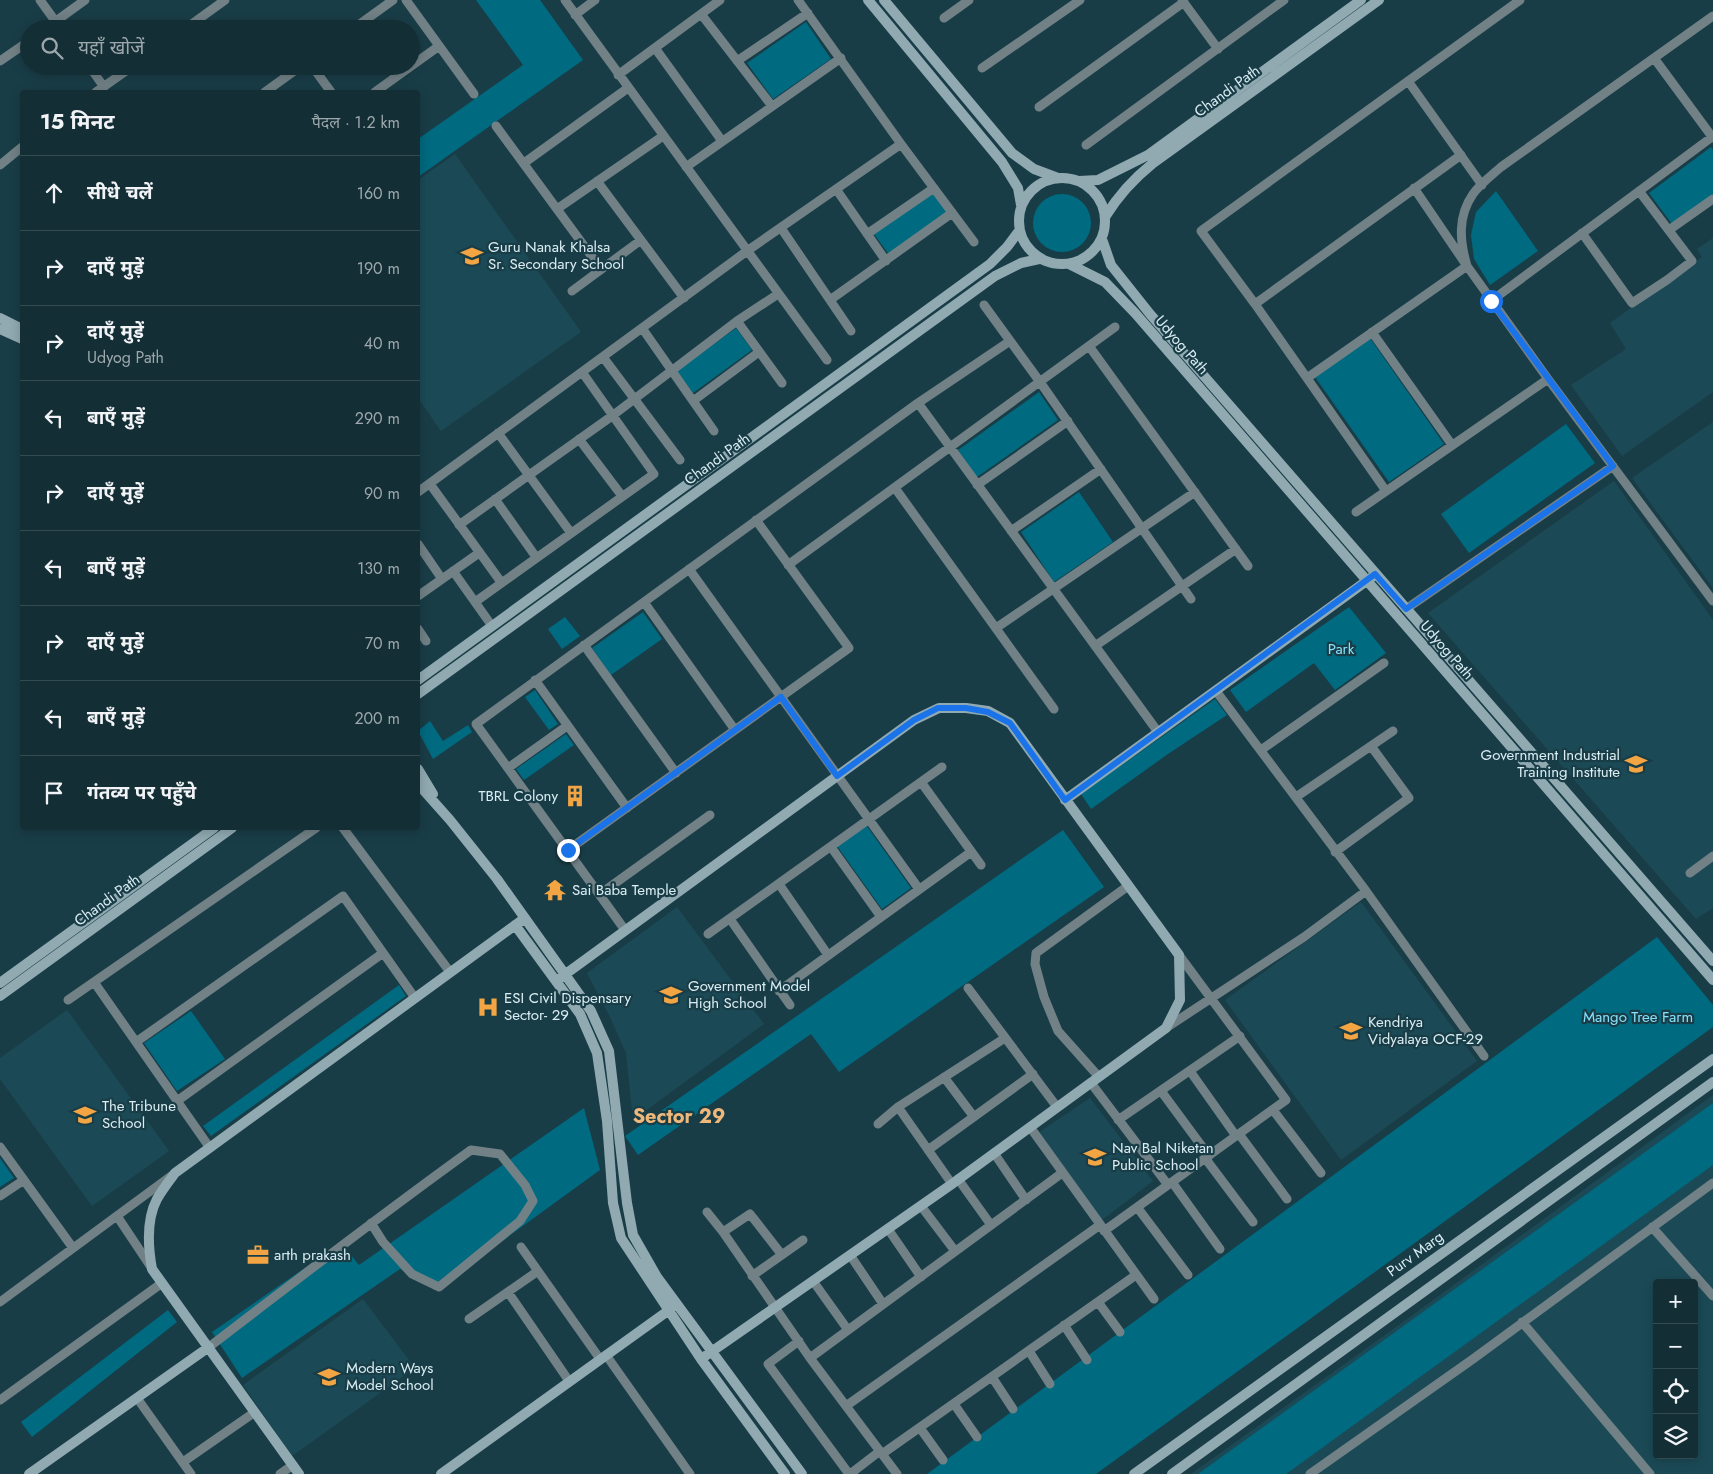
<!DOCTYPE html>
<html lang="hi">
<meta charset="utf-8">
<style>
:root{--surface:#132e35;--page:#1c363d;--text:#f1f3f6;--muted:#9da8ad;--line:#324a50}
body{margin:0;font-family:Jost,"Noto Sans Devanagari",sans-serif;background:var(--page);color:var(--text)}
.controls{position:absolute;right:15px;bottom:15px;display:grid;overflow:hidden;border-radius:5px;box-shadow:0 2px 12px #0003}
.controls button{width:45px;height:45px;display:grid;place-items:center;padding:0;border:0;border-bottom:1px solid var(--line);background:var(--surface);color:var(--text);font:25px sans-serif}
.stop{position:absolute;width:15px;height:15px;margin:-11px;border:4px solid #1a73e8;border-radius:50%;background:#fff}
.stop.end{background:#1a73e8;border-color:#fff;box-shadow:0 1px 5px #0008}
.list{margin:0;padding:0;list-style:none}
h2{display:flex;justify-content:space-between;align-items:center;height:65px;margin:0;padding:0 20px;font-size:21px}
h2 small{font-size:16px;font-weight:400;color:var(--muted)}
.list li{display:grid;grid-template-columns:32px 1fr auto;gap:15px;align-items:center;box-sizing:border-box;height:75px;padding:0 20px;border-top:1px solid var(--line)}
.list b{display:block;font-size:19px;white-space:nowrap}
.list p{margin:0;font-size:16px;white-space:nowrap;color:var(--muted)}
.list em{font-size:16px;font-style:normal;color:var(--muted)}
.icon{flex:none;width:28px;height:28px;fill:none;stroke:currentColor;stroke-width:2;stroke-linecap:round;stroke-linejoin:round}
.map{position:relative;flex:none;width:1713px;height:1474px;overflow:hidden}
.search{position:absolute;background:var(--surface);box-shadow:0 2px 12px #0003;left:20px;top:20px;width:400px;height:55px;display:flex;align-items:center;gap:12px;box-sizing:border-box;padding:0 18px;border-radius:28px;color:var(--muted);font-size:19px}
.panel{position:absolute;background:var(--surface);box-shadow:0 2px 12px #0003;left:20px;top:90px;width:400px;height:740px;border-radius:5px}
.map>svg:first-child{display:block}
.built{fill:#1b4a56;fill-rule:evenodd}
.green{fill:#006a80}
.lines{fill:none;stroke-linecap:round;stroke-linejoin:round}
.street{stroke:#718186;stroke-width:9}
.secondary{stroke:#91aab2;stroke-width:10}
.route{stroke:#1a73e8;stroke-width:6}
.labels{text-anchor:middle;stroke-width:4.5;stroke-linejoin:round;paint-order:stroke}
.street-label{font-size:15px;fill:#daedf3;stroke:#193d47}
.poi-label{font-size:15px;fill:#daedf3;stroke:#193d47;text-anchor:start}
.park-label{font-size:15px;fill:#85e0fa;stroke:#193d47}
.district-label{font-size:20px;font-weight:bold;fill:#efb87b;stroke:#193d47}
</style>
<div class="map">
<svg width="1713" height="1474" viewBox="0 0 1713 1474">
<rect width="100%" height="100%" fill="#193d47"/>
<!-- built -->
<path class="built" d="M 455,154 L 581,332 L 441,431 L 418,398 L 418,180 Z
M 1713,238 L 1713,392 L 1622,456 L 1571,385 L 1626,349 L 1610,323 L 1702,257 L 1697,249 Z
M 1713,422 L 1713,588 L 1632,478 Z
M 1614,481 L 1713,620 L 1713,908 L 1696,919 L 1428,613 Z
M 1361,902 L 1477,1061 L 1341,1160 L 1225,1000 Z
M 677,907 L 764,1024 L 633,1120 L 626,1053 L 610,1017 L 587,973 Z
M 67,1010 L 169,1151 L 92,1206 L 0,1079 L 0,1058 Z
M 1713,1095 L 1713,1474 L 1191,1474 L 1410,1317 ZM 1657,1283 L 1694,1283 L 1694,1455 L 1657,1455 Z
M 1090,1098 L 1153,1181 L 1102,1220 L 1038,1133 Z
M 363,1299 L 415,1368 L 292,1456 L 243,1385 Z"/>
<!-- green -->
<path class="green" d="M 476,0 L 540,0 L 583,60 L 418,177 L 418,139 L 523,65 Z
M 806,22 L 831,59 L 773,99 L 747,63 Z
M 1711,147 L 1713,150 L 1713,194 L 1672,224 L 1649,193 Z
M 933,191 L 949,213 L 890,256 L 874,234 Z
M 1496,191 L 1538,251 L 1490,285 L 1474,259 L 1471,235 L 1476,212 Z
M1033 223a29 29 0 1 1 58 0a29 29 0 1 1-58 0Z
M 736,328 L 752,350 L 693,393 L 677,371 Z
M 1370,338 L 1444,444 L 1389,482 L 1315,377 Z
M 1039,392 L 1058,420 L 977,477 L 958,450 Z
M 1566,424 L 1595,463 L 1469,553 L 1441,514 Z
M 1079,492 L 1113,542 L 1054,582 L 1021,532 Z
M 1349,607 L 1386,653 L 1335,690 L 1314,663 L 1246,712 L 1230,690 Z
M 643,612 L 662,639 L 611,675 L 592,648 Z
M 565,617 L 580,636 L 562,649 L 548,629 Z
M 535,690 L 558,724 L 549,730 L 525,697 Z
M 1215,699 L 1227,715 L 1168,754 L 1091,809 L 1081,794 Z
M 430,721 L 443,741 L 468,725 L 472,732 L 433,759 L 418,731 Z
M 566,734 L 574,745 L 524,780 L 516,769 Z
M 866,825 L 911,888 L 882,909 L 837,846 Z
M 1063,830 L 1104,887 L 839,1072 L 811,1034 L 638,1155 L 625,1136 Z
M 1657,937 L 1713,1005 L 1713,1027 L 1096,1474 L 927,1474 Z
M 399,985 L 406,996 L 211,1136 L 203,1126 Z
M 191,1011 L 225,1059 L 177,1091 L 144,1043 Z
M 1713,1103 L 1713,1165 L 1286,1474 L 1198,1474 Z
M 584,1108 L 600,1170 L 439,1287 L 400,1269 L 242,1378 L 212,1332 L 341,1243 L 359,1265 Z
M 0,1158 L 14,1178 L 0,1187 Z
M 168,1310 L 177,1322 L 32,1437 L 21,1422 Z"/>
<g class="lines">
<!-- street -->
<path class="street" d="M 40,0 L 61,29
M 406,0 L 474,94
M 565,0 L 827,360
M 798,0 L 901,144 L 974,242
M 1182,0 L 1218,49
M 701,14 L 772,106
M 575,15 L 595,0
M 1713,16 L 1501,167 C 1492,175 1480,184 1473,194 C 1457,217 1460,242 1467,266 L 1548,379 L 1713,601
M 944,18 L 969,0
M 45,29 L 85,0
M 185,29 L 225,0
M 353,29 L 393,0
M 655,48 L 722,141
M 1654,58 L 1713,138
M 0,61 L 29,41
M 737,61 L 808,13
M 89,66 L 104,87
M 312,66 L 331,92
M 982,68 L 1080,0
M 618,75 L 720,0
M 1408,81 L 1482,185
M 96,92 L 133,66
M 265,92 L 301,66
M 375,92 L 439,46
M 1039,107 L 1184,2
M 496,126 L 601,269
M 1086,145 L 1284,0
M 524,163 L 628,88
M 0,165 L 22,147
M 686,167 L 841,58
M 597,181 L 684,298
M 836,189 L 886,261
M 557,209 L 663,136
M 781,228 L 851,331
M 1669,230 L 1713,199
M 1582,233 L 1632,303 L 1667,280 L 1692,261 L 1639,191
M 867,234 L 934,188
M 572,291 L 641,240
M 830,300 L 952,213
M 1491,301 L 1712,137
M 1255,304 L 1461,155
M 984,305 L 1040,382 L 1191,599
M 737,321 L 782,383
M 642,328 L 714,431
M 1372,332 L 1452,445
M 1089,346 L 1248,566
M 603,357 L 680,460
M 1307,378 L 1467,266 L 1414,188
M 693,401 L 759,352
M 918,403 L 1158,732
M 498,433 L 571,533
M 579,439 L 622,496
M 430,484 L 501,582
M 977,485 L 1068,421
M 895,488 L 1054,709
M 1386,491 L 1255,304 L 1201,231 L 1520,0
M 418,492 L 747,251 L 901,144
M 495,499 L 536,557
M 1356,512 L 1548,379
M 459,525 L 612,416 L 737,321 L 778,294
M 1011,531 L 1101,469
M 418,544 L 442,579
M 788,565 L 1115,327
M 689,569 L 919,889
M 453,571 L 492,626
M 418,596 L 479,553
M 475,602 L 654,474 L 582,372
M 644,602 L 735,730
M 1406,609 L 1613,466
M 996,628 L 1195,492
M 418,629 L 426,641
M 584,645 L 676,773
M 1095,646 L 1236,549
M 535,680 L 627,808
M 1216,691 L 1366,891 L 1484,1056
M 1261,750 L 1384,663
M 508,768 L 567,726
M 921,782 L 981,865
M 1296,797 L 1393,731
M 343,828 L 450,972
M 831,847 L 881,917
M 568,850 L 849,648 L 756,520
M 1335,852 L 1409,798 L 1371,746
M 1690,873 L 1713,856
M 779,884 L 828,955
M 600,894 L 710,815
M 730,919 L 790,1005
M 625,930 L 476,724 L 918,403 L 1010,341
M 708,934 L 942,767
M 94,982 L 210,1148
M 968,988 L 1057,1107
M 779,991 L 971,852
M 68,1000 L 316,828
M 1166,1028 L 1304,937 L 1366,891
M 136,1042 L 343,896 L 415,998
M 1190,1071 L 1236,1136
M 944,1077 L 974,1117
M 1099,1077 L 1058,1031 L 1044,997 L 1035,964 L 1036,953 L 1128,886
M 1091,1083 L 1168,1185
M 1161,1091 L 1209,1156
M 177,1101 L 383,953
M 898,1107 L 952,1184
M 1273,1110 L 1321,1173
M 1118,1120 L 1240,1036
M 878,1124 L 898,1107 L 1005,1038
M 1030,1127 L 1154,1299
M 1239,1134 L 1287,1199
M 0,1147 L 73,1248
M 928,1150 L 1033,1074
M 994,1153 L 1026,1200
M 1205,1158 L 1253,1222
M 958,1179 L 991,1225
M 1172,1182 L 1220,1249
M 0,1196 L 24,1180
M 921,1206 L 955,1251
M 1137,1207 L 1188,1275
M 707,1212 L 723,1232 L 810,1358 L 897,1474
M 117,1216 L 151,1267
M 1652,1227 L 1713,1296
M 888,1229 L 921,1277
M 1104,1231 L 1286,1100 L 1179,955
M 723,1232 L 750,1214 L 782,1255
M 521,1247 L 600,1359
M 850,1255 L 883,1304
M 752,1276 L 803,1240
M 813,1281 L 848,1330
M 508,1292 L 569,1381
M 0,1302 L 171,1176
M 1098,1302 L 1120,1332
M 469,1319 L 538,1271
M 1522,1322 L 1650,1474
M 1064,1325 L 1087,1360
M 799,1341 L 768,1364 L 849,1474
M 209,1347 C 295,1281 382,1214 471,1150 L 500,1154 L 525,1185 L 533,1201 L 520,1221 L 439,1287 L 412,1274 L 383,1242 L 371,1223
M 1029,1351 L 1050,1384
M 606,1355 L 690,1474
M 810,1358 L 1062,1173
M 992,1377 L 1013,1409
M 137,1398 L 191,1474
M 0,1400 L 162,1283
M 954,1404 L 977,1437
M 846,1406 L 1100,1225
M 920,1428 L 943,1460
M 882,1454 L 1136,1275
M 183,1462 L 255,1412
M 280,1474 L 293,1465
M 850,1474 L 880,1451
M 1310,1474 L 1473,1359 L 1713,1183"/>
<!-- secondary -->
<path class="secondary" d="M 868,0 L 1002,162 L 1018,188 L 1021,205
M 884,0 L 1012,153 L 1034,169 L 1058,178
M1019 221a43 43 0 1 1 86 0a43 43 0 1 1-86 0Z
M 1079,181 L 1098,180 L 1148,155 L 1361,0
M 1105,217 C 1118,196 1132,180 1152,164 L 1379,0
M 1102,239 L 1111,265 L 1150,314 L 1713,961
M 1069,264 L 1105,282 L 1135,313 L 1713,980
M 0,318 L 22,329
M 0,329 L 22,339
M 418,680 L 990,264 L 1007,247 L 1019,231
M 418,694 L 995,276 L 1021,263 L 1039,259
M 418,769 L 433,794
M 418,784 L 450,820 L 497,879 L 591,1011 L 609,1051 L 627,1203 L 633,1235 L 657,1277 L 802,1474
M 1065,800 L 1372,577
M 515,925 L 580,1014 L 597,1053 L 607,1121 L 613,1203 L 621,1238 L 701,1359 L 785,1474
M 556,981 L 914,720 L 939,708 L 966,708 L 988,711 L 1010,723 L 1179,955 L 1180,1000 L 1166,1028 L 952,1184 L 701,1359
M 0,983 L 214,828
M 0,996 L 232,828
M 29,1474 L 209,1347
M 299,1474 L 152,1269 C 148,1247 146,1220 157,1199 C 162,1190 169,1181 175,1173 L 525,918
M 441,1474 L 672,1308
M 1134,1474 L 1713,1059
M 1172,1474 L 1713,1082"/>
</g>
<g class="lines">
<!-- route -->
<path class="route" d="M 568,850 L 781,697 L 837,776 L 914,720 L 938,708 L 966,708 L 988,712 L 1010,723 L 1065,800 L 1375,574 L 1406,609 L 1613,466 L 1491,301"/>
</g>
<!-- icons -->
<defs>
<g id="school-bare" transform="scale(1.725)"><path d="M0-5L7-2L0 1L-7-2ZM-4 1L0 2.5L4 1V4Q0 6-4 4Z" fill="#f3a443" stroke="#193d47" stroke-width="2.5" paint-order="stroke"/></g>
<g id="university-bare" transform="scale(1.725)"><path d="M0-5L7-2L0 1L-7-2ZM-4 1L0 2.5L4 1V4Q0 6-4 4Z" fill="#f3a443" stroke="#193d47" stroke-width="2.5" paint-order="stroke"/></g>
<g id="building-bare" transform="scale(1.725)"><path d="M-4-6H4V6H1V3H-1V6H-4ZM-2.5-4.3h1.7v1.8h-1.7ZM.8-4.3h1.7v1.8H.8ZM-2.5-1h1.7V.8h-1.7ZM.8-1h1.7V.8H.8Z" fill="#f3a443" stroke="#193d47" stroke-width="2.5" paint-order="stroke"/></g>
<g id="temple-bare" transform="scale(1.725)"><path d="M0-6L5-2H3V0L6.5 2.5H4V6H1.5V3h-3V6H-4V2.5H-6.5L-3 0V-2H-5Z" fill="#f3a443" stroke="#193d47" stroke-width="2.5" paint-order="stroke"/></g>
<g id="hospital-bare" transform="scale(1.725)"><path d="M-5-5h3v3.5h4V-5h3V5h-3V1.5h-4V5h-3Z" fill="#f3a443" stroke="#193d47" stroke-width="2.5" paint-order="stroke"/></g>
<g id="office-bare" transform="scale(1.725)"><path d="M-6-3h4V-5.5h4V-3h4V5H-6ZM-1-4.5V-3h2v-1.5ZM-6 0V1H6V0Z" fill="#f3a443" stroke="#193d47" stroke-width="2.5" paint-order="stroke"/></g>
</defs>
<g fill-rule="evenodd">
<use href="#school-bare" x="472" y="256"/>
<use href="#university-bare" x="1636" y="764"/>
<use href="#building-bare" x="575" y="796"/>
<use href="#temple-bare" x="555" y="890"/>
<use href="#school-bare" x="671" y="995"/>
<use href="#hospital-bare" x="488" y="1007"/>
<use href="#school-bare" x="1351" y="1031"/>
<use href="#school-bare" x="85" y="1115"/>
<use href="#school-bare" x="1095" y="1157"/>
<use href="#office-bare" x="258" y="1255"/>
<use href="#school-bare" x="329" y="1377"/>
</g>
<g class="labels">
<!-- street labels -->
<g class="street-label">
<text transform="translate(1227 91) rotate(-36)" y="5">Chandi Path</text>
<text transform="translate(1182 345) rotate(49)" y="5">Udyog Path</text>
<text transform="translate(717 459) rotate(-36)" y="5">Chandi Path</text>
<text transform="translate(1447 650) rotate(49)" y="5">Udyog Path</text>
<text transform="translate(107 900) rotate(-36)" y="5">Chandi Path</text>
<text transform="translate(1415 1254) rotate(-36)" y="5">Purv Marg</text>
</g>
<!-- poi labels -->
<g class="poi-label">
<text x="488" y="252">Guru Nanak Khalsa<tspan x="488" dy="17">Sr. Secondary School</tspan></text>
<text x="1620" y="760" text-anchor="end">Government Industrial<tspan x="1620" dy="17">Training Institute</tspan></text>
<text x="558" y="801" text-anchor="end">TBRL Colony</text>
<text x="572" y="895">Sai Baba Temple</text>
<text x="688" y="991">Government Model<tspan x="688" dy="17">High School</tspan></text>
<text x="504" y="1003">ESI Civil Dispensary<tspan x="504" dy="17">Sector- 29</tspan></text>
<text x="1368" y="1027">Kendriya<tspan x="1368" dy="17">Vidyalaya OCF-29</tspan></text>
<text x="102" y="1111">The Tribune<tspan x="102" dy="17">School</tspan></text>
<text x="1112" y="1153">Nav Bal Niketan<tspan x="1112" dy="17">Public School</tspan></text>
<text x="274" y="1260">arth prakash</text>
<text x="346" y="1373">Modern Ways<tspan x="346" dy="17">Model School</tspan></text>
</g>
<!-- park labels -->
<g class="park-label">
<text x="1341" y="654">Park</text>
<text x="1638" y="1022">Mango Tree Farm</text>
</g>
<!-- district labels -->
<g class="district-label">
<text x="679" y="1123">Sector 29</text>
</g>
</g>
</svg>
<div class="controls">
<button>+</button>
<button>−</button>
<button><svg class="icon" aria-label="locate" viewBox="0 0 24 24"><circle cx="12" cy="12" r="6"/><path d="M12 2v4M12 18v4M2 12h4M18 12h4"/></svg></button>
<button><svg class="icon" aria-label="layers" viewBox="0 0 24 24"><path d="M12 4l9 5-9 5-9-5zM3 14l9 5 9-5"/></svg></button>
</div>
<div class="stop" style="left:1491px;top:301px"></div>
<div class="stop end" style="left:568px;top:850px"></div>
<div class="search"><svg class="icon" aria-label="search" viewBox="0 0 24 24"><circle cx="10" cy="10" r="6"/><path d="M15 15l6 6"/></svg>यहाँ खोजें</div>
<section class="panel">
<h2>15 मिनट<small>पैदल · 1.2 km</small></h2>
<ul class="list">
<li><svg class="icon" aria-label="ahead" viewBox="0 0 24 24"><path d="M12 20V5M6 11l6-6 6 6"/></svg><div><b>सीधे चलें</b></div><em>160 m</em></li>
<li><svg class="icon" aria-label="right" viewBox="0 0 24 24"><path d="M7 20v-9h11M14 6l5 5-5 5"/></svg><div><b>दाएँ मुड़ें</b></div><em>190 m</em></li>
<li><svg class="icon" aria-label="right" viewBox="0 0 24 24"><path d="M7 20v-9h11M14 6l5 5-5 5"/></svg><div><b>दाएँ मुड़ें</b><p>Udyog Path</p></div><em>40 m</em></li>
<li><svg class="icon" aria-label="left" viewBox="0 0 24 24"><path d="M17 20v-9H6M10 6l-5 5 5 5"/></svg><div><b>बाएँ मुड़ें</b></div><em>290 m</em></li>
<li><svg class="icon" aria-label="right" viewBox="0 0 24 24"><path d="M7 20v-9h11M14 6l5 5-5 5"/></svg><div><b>दाएँ मुड़ें</b></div><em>90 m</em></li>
<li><svg class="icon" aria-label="left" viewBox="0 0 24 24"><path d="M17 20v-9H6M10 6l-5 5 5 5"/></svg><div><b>बाएँ मुड़ें</b></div><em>130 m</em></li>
<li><svg class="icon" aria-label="right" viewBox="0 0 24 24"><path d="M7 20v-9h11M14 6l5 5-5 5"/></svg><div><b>दाएँ मुड़ें</b></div><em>70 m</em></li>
<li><svg class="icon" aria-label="left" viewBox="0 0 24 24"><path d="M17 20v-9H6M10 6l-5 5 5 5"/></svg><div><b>बाएँ मुड़ें</b></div><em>200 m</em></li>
<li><svg class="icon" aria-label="arrive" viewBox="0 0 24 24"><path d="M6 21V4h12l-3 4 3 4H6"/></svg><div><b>गंतव्य पर पहुँचे</b></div></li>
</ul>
</section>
</div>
